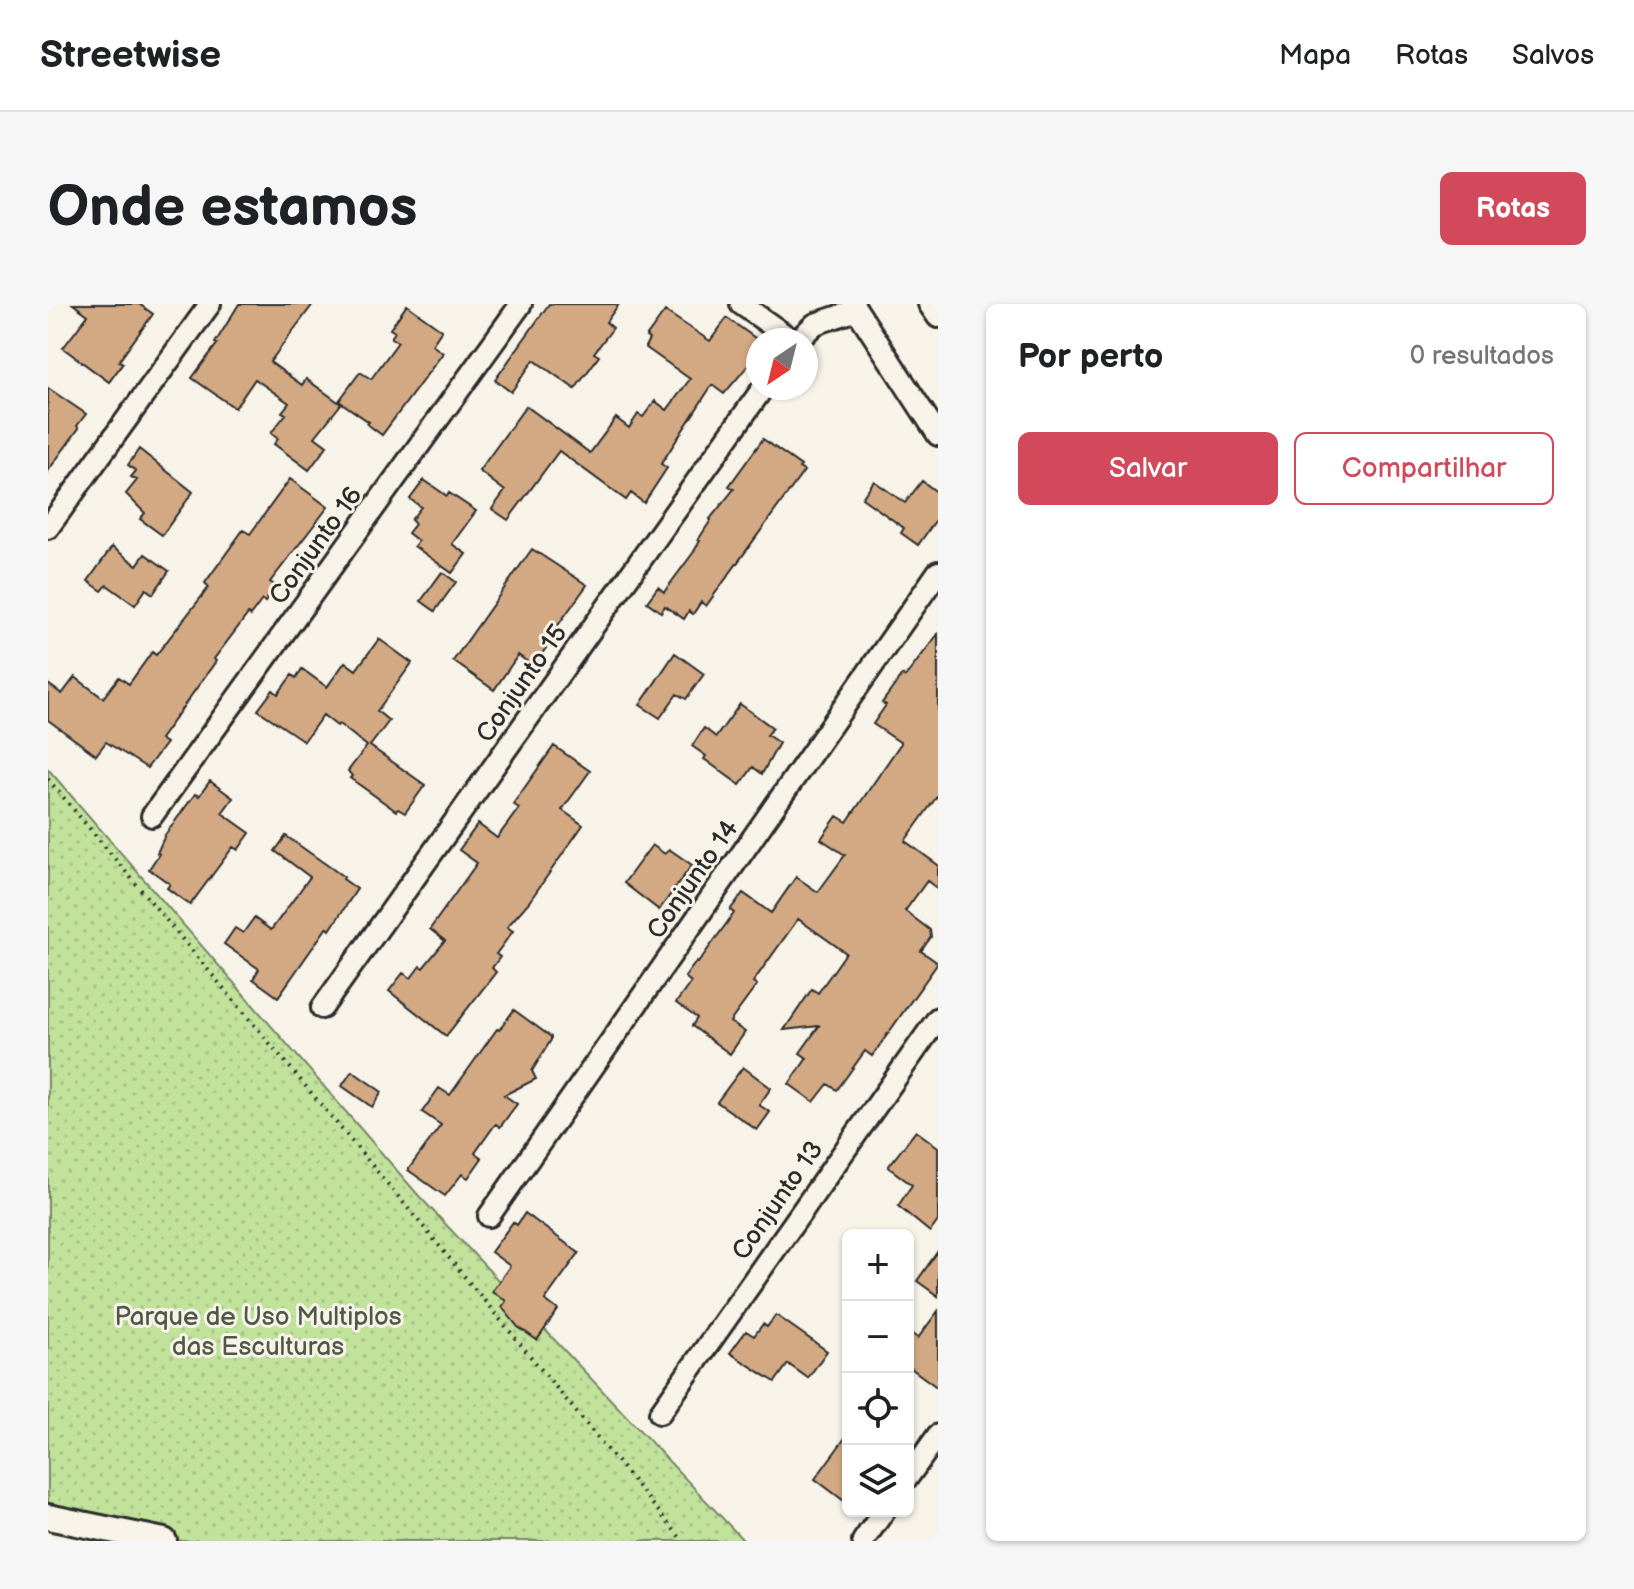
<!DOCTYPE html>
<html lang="pt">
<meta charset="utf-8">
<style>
:root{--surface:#fff;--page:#f6f6f6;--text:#202124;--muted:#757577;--line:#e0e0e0;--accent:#d1495b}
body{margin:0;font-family:"Balsamiq Sans",sans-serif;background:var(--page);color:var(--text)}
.controls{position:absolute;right:24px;bottom:24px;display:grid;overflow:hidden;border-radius:12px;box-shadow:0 2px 6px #0004}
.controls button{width:72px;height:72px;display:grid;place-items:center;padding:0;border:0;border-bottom:2px solid var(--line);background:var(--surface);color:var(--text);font:40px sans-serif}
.compass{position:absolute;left:698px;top:24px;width:72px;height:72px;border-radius:50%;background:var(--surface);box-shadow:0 2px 6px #0004;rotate:215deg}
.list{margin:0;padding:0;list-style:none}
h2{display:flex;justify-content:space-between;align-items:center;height:104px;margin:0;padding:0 32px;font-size:34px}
h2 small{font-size:26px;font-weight:400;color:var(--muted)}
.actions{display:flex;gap:16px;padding:24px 32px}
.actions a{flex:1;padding:18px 0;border:2px solid var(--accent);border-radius:12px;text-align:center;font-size:28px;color:var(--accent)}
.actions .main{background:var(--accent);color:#fff}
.icon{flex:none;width:44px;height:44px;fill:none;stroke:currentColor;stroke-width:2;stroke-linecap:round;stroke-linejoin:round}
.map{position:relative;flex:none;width:890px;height:1237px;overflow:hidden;border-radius:12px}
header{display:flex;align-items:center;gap:48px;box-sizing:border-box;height:112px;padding:0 40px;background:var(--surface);border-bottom:2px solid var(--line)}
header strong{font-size:38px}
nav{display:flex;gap:44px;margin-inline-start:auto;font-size:28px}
.intro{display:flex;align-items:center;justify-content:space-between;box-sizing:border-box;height:192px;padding:0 48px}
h1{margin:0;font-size:56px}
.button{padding:20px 36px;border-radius:12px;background:var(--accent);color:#fff;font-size:28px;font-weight:700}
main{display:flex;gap:48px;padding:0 48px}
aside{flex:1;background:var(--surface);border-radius:12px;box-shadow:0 2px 6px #0004}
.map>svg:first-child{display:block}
.park{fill:url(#park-dots);stroke:#768663;stroke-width:2}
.building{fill:#d3a984;stroke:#2b2b2b;stroke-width:2}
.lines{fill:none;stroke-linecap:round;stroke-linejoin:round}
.minor-casing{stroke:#2b2b2b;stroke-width:26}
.tertiary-casing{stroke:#2b2b2b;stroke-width:30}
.path{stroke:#2b2b2b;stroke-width:4;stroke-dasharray:2 6;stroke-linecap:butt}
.minor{stroke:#f7f3e8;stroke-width:20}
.tertiary{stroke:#f7f3e8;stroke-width:24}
.labels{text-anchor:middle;stroke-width:6;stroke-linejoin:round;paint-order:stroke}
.street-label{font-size:26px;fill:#2b2b2b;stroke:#f7f3e8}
.park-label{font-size:26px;fill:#505947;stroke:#f7f3e8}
</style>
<header>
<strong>Streetwise</strong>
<nav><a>Mapa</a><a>Rotas</a><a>Salvos</a></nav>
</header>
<div class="intro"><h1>Onde estamos</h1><a class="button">Rotas</a></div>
<main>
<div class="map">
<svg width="890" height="1237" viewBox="0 0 890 1237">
<defs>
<pattern id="park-dots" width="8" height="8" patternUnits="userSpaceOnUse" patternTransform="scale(2)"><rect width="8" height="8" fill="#c0e29b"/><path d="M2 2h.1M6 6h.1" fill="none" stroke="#a5c286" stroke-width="1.8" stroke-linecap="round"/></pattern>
</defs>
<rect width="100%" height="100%" fill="#f7f3e8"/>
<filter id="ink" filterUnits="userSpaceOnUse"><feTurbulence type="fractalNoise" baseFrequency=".0125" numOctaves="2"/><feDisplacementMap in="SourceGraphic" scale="16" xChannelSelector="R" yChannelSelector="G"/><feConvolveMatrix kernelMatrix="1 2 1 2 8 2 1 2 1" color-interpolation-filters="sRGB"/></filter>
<g filter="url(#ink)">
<!-- park -->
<path class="park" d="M 0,465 L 371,892 L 696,1237 L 100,1237 L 0,1216 Z"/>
<!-- building -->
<path class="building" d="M 25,0 L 91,0 L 105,10 L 71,57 L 75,59 L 61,78 L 15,44 L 40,11 Z
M 191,0 L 265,0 L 222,58 L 254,81 L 258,75 L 293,100 L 267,133 L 279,142 L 261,166 L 226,140 L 230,135 L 223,129 L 238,110 L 234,108 L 241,99 L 207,75 L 187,104 L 144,74 L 169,40 L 167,39 Z
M 501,0 L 571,0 L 558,18 L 565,24 L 546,49 L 551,52 L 527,85 L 486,56 L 463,88 L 447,76 Z
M 359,1 L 394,26 L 384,41 L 395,49 L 334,131 L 319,120 L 321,118 L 291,97 L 312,68 L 323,75 L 350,38 L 343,34 L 347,28 L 342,25 Z
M 617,7 L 662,37 L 679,14 L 710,36 L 703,51 L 704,57 L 676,90 L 664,81 L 613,160 L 619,164 L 596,199 L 583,189 L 578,196 L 511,147 L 460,216 L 444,205 L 457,187 L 431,167 L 478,102 L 542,149 L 568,114 L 581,124 L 590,110 L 595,113 L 607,97 L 619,106 L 642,75 L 597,43 L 601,35 L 598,33 Z
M 0,84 L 38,110 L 29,122 L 31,124 L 0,167 Z
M 715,135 L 753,162 L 751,164 L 756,167 L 658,302 L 653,298 L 645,310 L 641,307 L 636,315 L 617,302 L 613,308 L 599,298 L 610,283 L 616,288 L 645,249 L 652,237 L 650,236 L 663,216 L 662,215 L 686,185 L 681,182 Z
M 91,145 L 145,188 L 114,231 L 92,215 L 97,209 L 78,190 L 89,176 L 83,173 L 88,167 L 80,161 Z
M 242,175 L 280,203 L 222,278 L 228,282 L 217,298 L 214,296 L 202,312 L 200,310 L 166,355 L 168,357 L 112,435 L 118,439 L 99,464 L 58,438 L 48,451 L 0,416 L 0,380 L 14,390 L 27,373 L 55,394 L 71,373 L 81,380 L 104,348 L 108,351 L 161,283 L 157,279 L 195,226 L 202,230 Z
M 376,176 L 399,192 L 401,189 L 428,207 L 404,240 L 418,250 L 404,269 L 366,242 L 370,237 L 360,229 L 367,220 L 363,216 L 373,203 L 362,195 Z
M 826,177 L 857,199 L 874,177 L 890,189 L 890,213 L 870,241 L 853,229 L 856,224 L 814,194 Z
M 64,243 L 89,261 L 97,250 L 121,267 L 105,290 L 98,285 L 87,301 L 59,281 L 54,287 L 40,277 Z
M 484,245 L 539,281 L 495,342 L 498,344 L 485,362 L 470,351 L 446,386 L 405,357 Z
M 394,268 L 408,278 L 387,307 L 373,297 Z
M 890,330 L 890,491 L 857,537 L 890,561 L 890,585 L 879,577 L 857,607 L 882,626 L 883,633 L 873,647 L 890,659 L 824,752 L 817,747 L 789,786 L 780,780 L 766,798 L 741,780 L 759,754 L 752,749 L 771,722 L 736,726 L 764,685 L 770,689 L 798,649 L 750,615 L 705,678 L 709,681 L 682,718 L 697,728 L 682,750 L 644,722 L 649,714 L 628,699 L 643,678 L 637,673 L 648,658 L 650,659 L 686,609 L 682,606 L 695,589 L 723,609 L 748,573 L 770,588 L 797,551 L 773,535 L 789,512 L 799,518 L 853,439 L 825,420 L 838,401 L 834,399 L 854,371 L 857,373 Z
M 331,335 L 364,359 L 329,407 L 341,417 L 322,442 L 377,481 L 357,509 L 350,505 L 348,507 L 302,474 L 304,472 L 300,467 L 319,442 L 291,420 L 289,422 L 275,411 L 256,437 L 210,406 L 225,386 L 230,390 L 244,371 L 248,374 L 254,365 L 279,383 L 297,358 L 308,366 Z
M 627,349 L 656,370 L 638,395 L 629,390 L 612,414 L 592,401 Z
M 692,400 L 725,424 L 719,431 L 731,439 L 714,470 L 705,463 L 692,481 L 656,455 L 658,452 L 644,442 L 656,424 L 668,433 Z
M 506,442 L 542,467 L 514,506 L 535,521 L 481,598 L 459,623 L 465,627 L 448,650 L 452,653 L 444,664 L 448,668 L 398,732 L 341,687 L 355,669 L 363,674 L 372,662 L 375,664 L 397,637 L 382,625 L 429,559 L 411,546 L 430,520 L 449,534 L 471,504 L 465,500 Z
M 162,477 L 185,494 L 174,509 L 202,529 L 190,546 L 185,543 L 142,601 L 119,584 L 122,580 L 101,565 L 111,550 L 109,549 L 117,531 L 147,490 L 151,492 Z
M 238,532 L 296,573 L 295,575 L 309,585 L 282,626 L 279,623 L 230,693 L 205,675 L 211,665 L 176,640 L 187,624 L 195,629 L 206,614 L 223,626 L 262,573 L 227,547 Z
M 604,541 L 617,550 L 621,545 L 644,561 L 611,606 L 576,579 Z
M 466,706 L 503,733 L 503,736 L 484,767 L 488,775 L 456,791 L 469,800 L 452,823 L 448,820 L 446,822 L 427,849 L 434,854 L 420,874 L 414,870 L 397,892 L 360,866 L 393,821 L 374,808 L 391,784 L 402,791 L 449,725 L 451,726 Z
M 695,763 L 723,784 L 711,801 L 722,808 L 709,826 L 669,798 Z
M 304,767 L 334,788 L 324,803 L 294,782 Z
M 868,827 L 890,843 L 890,917 L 882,928 L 850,902 L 864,881 L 840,863 Z
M 477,909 L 531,949 L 497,996 L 510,1006 L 489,1036 L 470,1023 L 454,1003 L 458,997 L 444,987 L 462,962 L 443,948 L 465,918 L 469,921 Z
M 890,947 L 890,992 L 869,977 Z
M 890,1007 L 890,1084 L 860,1062 L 860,1027 L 870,1034 Z
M 728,1011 L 779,1047 L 760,1074 L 740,1060 L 727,1078 L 682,1049 L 698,1027 L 706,1032 L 715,1020 L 719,1023 Z
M 800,1130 L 800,1200 L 767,1175 Z"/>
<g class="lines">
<!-- minor casing -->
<g class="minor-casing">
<path id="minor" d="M 693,0 L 744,36
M 805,0 L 890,131
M 881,0 L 890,13
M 750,36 L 767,20 L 809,6
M 0,224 L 162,0
M 104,512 L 473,0
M 274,704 L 715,84
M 441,912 L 890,268
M 612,1109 L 890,714
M 860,1173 L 890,1131
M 815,1237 L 836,1207"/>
</g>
<!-- tertiary casing -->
<g class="tertiary-casing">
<path id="tertiary" d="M 0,1213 L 116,1237"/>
</g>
<!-- path -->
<path class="path" d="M 0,475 L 359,903 L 635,1237"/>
<!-- minor -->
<use href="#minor" class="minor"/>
<!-- tertiary -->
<use href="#tertiary" class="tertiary"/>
</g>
</g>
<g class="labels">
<!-- street labels -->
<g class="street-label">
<text transform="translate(267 241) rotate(-54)" y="9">Conjunto 16</text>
<text transform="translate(473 379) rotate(-55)" y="9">Conjunto 15</text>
<text transform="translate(644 575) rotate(-55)" y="9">Conjunto 14</text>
<text transform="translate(729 896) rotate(-55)" y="9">Conjunto 13</text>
</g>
<!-- park labels -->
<g class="park-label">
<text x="210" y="1021">Parque de Uso Multiplos<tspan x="210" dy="30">das Esculturas</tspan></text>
</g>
</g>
</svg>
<div class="controls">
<button>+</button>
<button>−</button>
<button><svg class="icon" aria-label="locate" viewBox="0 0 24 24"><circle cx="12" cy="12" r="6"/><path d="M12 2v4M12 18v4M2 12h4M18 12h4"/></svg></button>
<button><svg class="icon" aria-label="layers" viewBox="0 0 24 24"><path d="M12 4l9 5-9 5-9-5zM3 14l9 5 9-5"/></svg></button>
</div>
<svg class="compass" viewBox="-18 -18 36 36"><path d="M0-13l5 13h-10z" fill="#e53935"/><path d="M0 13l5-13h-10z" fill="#757577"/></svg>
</div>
<aside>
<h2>Por perto<small>0 resultados</small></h2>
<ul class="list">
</ul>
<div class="actions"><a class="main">Salvar</a><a>Compartilhar</a></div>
</aside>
</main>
